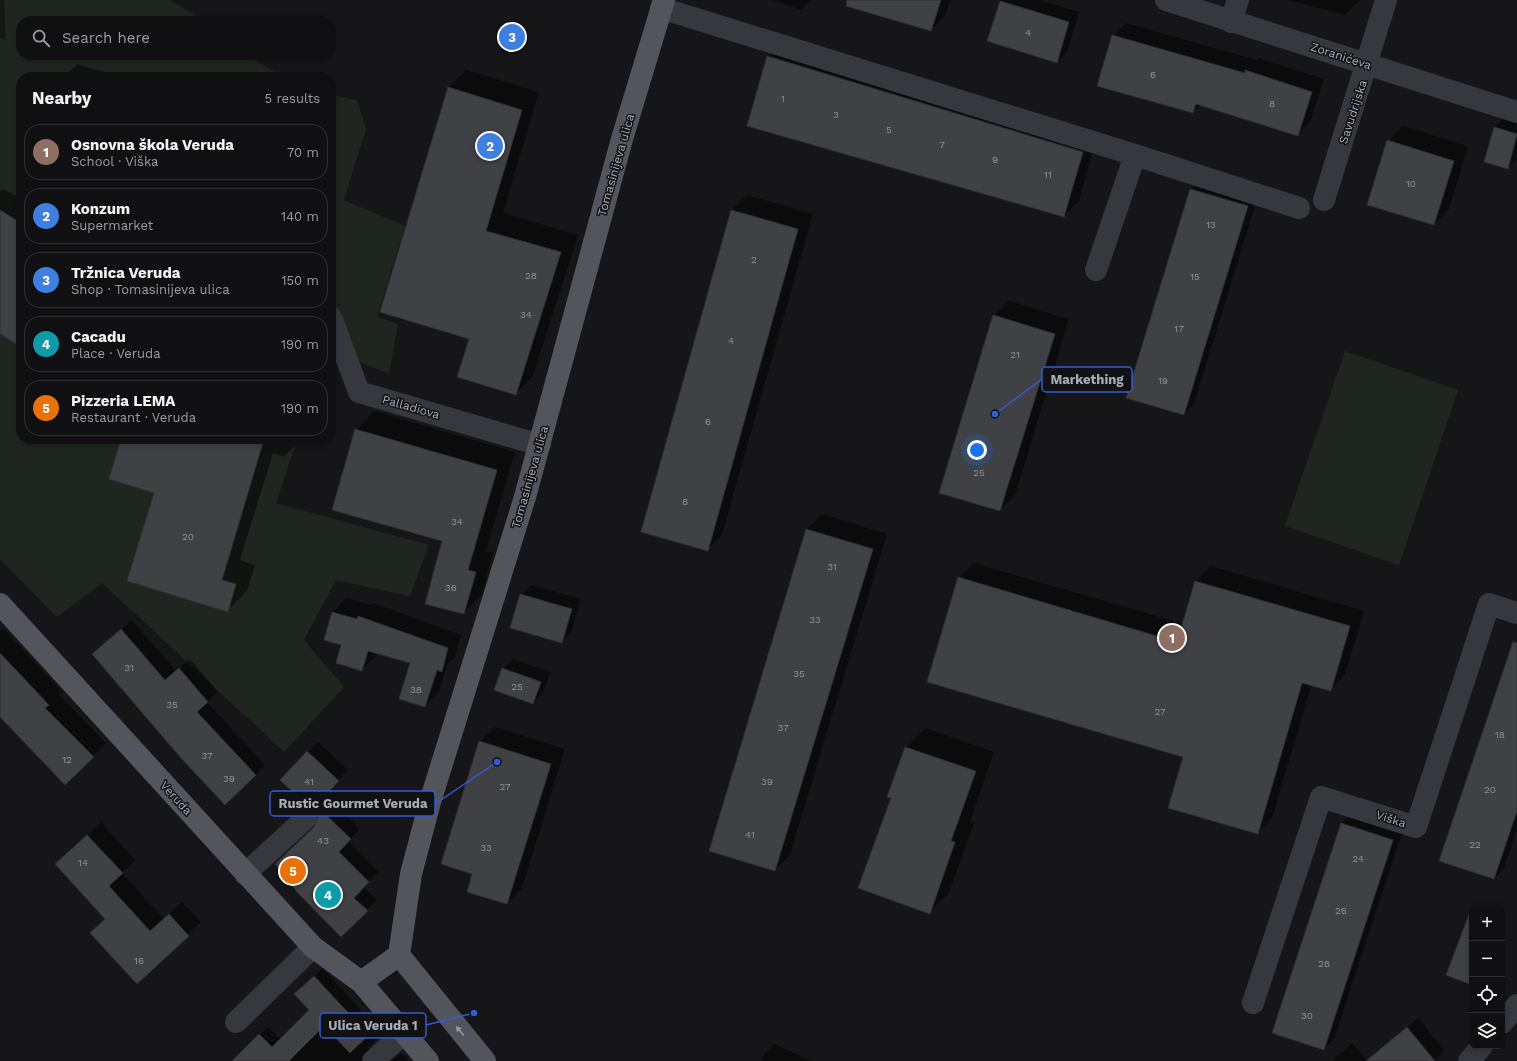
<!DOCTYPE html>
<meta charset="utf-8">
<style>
:root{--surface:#101012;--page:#1e1e20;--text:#f1f3f6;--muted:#9c9d9f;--line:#303032;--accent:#f2b134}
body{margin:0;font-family:"Work Sans",sans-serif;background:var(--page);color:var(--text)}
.controls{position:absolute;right:12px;bottom:12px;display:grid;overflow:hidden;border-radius:8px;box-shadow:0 2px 6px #0003}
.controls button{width:36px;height:36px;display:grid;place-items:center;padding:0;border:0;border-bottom:1px solid var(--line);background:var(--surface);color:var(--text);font:20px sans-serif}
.you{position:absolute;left:977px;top:450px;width:14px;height:14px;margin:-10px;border:3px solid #fff;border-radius:50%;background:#1a73e8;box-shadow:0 0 0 6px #1a73e833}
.badge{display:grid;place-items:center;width:26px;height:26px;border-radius:50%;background:var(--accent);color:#fff;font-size:13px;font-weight:700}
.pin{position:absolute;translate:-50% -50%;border:2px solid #fff;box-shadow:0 1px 4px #0006}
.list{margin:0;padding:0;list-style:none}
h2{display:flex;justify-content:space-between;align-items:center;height:52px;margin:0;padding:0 16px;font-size:17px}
h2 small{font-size:13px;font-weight:400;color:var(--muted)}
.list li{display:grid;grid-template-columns:26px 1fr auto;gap:12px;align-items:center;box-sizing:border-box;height:56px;margin:0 8px 8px;padding:0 8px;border:1px solid var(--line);border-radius:16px}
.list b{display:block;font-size:15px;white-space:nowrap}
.list p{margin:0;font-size:13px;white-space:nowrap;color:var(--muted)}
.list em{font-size:13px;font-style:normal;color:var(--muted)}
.icon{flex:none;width:22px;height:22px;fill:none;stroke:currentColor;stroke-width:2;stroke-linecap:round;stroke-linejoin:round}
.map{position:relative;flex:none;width:1517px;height:1061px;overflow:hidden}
.search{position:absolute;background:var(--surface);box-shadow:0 2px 6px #0003;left:16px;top:16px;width:320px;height:44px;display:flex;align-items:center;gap:10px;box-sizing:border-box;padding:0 14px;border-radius:16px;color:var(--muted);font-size:15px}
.panel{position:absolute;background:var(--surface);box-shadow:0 2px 6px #0003;left:16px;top:72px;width:320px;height:372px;border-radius:16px}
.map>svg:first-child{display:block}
.green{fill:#1e261f}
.shadow{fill:#0007}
.building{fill:#404145;stroke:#303034}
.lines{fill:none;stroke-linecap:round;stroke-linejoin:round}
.minor{stroke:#37383d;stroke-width:22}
.major{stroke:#53555c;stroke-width:22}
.oneway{fill:#979ba6}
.labels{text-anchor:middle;stroke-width:3;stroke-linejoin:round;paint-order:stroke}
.number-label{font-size:10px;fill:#8e929b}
.street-label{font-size:12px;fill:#a8adb8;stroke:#111113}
.leader{fill:none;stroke:#325cd3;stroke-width:1.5}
.callout-dot{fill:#325cd3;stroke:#111113;stroke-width:1.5}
.callout{fill:#111113;stroke:#325cd3;stroke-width:1.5}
.callout-label{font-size:13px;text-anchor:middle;font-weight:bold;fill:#a8adb8}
</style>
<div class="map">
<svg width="1517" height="1061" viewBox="0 0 1517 1061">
<rect width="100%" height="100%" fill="#161618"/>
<!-- green -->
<path class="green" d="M 4,0 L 170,0 L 205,21 L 21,21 L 21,55 L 245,55 L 285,77 L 21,77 L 21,439 L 297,439 L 276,503 L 429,545 L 410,596 L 336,580 L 304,640 L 344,687 L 284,752 L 102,583 L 57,617 L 0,559 L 0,38 L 6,40 Z
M 331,95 L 357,100 L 366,129 L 344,200 L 405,226 L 377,317 L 398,324 L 389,374 L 340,354 L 331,362 Z
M 1345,351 L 1458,390 L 1399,565 L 1285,526 Z"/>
<!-- shadow -->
<path class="shadow" d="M 773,0 L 811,0 L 801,10 Z
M 854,0 L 950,0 L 946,15 L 931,30 Z
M 1002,0 L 1039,0 L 1079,12 L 1067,52 L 1057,62 L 1000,1 Z
M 1288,0 L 1360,0 L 1345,15 Z
M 1126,23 L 1257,60 L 1259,58 L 1324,79 L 1310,122 L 1297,135 L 1201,104 L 1193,112 L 1113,36 Z
M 783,41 L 1097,137 L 1079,201 L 1064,216 L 748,126 L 768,56 Z
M 77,64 L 121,77 L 64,77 Z
M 466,70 L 539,92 L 503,213 L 578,235 L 533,376 L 515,394 L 448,88 Z
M 1505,117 L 1517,121 L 1517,159 L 1508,168 L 1485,161 L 1495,127 Z
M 1403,126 L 1468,146 L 1449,209 L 1434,224 L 1388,141 Z
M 331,139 L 336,141 L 331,158 Z
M 1201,179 L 1258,196 L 1194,404 L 1184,414 L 1127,397 L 1191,189 Z
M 3,189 L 21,199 L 21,346 L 0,333 L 0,191 Z
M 747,195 L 813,214 L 722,535 L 707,550 L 642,531 L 732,210 Z
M 1009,301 L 1069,319 L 1015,495 L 1000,510 L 994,316 Z
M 374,411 L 515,452 L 486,551 L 493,553 L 482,594 L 464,613 L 443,541 L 356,430 Z
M 122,439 L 301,439 L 284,457 L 273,453 L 240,560 L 255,565 L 247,591 L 228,610 Z
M 822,514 L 887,534 L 790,855 L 775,870 L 807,529 Z
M 974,563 L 1184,624 L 1196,581 L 1211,566 L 1364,611 L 1345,675 L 1330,690 L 1312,684 L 1272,818 L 1257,833 L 1185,757 L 959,578 Z
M 531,585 L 581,599 L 571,632 L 561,642 L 521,595 Z
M 346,598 L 370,605 L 373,603 L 461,635 L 455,657 L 447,665 L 439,692 L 425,706 L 411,662 L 377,652 L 376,656 L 362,670 L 342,644 L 325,639 L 333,612 Z
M 132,620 L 176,671 L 190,659 L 218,692 L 207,702 L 265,765 L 256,775 L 94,654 Z
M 3,628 L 61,691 L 58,694 L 106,743 L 66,784 L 0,714 L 0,631 Z
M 1517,645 L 1517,829 L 1504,868 L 1494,878 Z
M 513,659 L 550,672 L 543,693 L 533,703 L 503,669 Z
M 495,727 L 565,749 L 522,888 L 507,903 L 473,874 L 480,742 Z
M 926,728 L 994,752 L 970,822 L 974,823 L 949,893 L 929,912 L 892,798 L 889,796 L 906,747 Z
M 318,742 L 348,770 L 321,798 L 281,780 Z
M 334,802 L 360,829 L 348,841 L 378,872 L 363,887 L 377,900 L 341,935 L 319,818 Z
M 1352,813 L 1403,830 L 1334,1039 L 1324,1049 L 1342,823 Z
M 101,822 L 135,860 L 122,873 L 164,919 L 182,902 L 201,922 L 137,982 L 106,919 L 70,851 Z
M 323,968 L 382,1034 L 369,1047 L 369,1055 L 372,1061 L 241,1061 L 237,1057 L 268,1027 L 281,1039 L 310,1010 L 304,986 Z
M 1418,1018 L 1444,1050 L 1434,1061 L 1378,1061 L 1373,1056 Z
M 1352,1043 L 1368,1061 L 1332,1061 Z
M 774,1044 L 812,1061 L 761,1061 L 764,1054 Z
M 401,1053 L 409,1061 L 391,1061 Z"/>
<!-- building -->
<path class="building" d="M 847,0 L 941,0 L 931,31 L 846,6 Z
M 1000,1 L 1069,22 L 1057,63 L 987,41 Z
M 1112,35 L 1245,73 L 1245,70 L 1312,92 L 1298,136 L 1196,104 L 1193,113 L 1097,86 Z
M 767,56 L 1083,152 L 1064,217 L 747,126 Z
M 448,87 L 522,110 L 486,231 L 561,252 L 516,395 L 457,377 L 469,339 L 380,312 Z
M 1494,127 L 1517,134 L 1508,169 L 1484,162 Z
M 1387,140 L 1454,161 L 1434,225 L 1367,205 Z
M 1190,189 L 1248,206 L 1184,415 L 1126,398 Z
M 0,210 L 21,223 L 21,347 L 0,334 Z
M 731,210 L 798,229 L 708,551 L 641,532 Z
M 993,315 L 1055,334 L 1000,511 L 939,493 Z
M 355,429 L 497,470 L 468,570 L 476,572 L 464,614 L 425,604 L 442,541 L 332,510 Z
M 121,439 L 264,439 L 222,580 L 236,584 L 228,612 L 127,581 L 154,493 L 109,479 Z
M 806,529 L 873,549 L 775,871 L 709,851 Z
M 958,577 L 1177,642 L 1195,581 L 1350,626 L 1331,691 L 1302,683 L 1258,834 L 1168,808 L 1183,757 L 927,682 Z
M 520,594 L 572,609 L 562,643 L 510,628 Z
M 332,612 L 357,619 L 358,616 L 448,648 L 442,672 L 437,670 L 425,707 L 399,699 L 410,663 L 368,651 L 362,671 L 336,663 L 341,645 L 324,640 Z
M 121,629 L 165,680 L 179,668 L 208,702 L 197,712 L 256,775 L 225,805 L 181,758 L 92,654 Z
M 1513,642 L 1517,643 L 1517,811 L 1494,879 L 1439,861 Z
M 0,653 L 49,705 L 45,708 L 94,757 L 65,785 L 0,717 Z
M 502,668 L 541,682 L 533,704 L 494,690 Z
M 479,741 L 551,764 L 507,904 L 467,892 L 472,874 L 441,864 Z
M 905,747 L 976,771 L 951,841 L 955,842 L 930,914 L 858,888 L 891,798 L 887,797 Z
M 307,751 L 339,781 L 313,808 L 308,806 L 280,780 Z
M 323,812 L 351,839 L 339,852 L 369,882 L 354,898 L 368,911 L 341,937 L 297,892 L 275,864 L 314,827 L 318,817 Z
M 1341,823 L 1393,840 L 1324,1050 L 1272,1033 Z
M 87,835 L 123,873 L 109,886 L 150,931 L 169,914 L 189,936 L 137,984 L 90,933 L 105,919 L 55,864 Z
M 1470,912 L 1472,912 L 1472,985 L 1446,975 Z
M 314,976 L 369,1035 L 350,1053 L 324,1026 L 289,1061 L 232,1061 L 259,1034 L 272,1047 L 309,1010 L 294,994 Z
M 1407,1027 L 1435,1061 L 1366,1061 Z"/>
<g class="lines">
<!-- minor -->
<path class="minor" d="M 1166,0 L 1517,112
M 661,8 L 1135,155 L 1096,270
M 1231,22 L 1238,0
M 1135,155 L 1299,208
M 1324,200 L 1386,0
M 331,317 L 359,392 L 540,445
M 245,874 L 306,818
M 1253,1003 L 1321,797 L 1416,827 L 1489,604 L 1517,613
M 236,1022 L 313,947
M 1502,1023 L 1517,1005
M 373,1061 L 404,1033
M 1469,1061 L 1482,1046"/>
<!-- major -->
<path class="major" d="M 0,604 L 313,947 L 361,982 L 428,1061
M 399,955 L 411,874 L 430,802 L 525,497 L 622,139 L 664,0
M 399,955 L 485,1061
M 361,982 L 399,955"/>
</g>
<!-- one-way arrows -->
<defs><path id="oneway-solid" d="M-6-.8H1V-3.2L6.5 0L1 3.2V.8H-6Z"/></defs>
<use class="oneway" href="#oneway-solid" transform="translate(460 1031) rotate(-130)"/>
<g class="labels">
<!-- number labels -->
<g class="number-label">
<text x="1028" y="36">4</text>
<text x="1153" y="78">6</text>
<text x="783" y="102">1</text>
<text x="1272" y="107">8</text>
<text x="836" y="118">3</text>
<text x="889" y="133">5</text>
<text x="942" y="148">7</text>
<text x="995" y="163">9</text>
<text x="1048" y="178">11</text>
<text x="1411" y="187">10</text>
<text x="1211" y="228">13</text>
<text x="754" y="263">2</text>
<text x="531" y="279">28</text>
<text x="1195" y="280">15</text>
<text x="526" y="318">34</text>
<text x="1179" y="332">17</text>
<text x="731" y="344">4</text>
<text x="1015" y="358">21</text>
<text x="1163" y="384">19</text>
<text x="708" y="425">6</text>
<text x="979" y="476">25</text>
<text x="685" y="505">8</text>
<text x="457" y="525">34</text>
<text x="188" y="540">20</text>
<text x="832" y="570">31</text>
<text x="451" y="591">36</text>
<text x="815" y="623">33</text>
<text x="129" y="671">31</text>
<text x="799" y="677">35</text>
<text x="517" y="690">25</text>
<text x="416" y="693">38</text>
<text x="172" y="708">35</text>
<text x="1160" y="715">27</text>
<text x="783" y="731">37</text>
<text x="1500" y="738">18</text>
<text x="207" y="759">37</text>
<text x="67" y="763">12</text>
<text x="229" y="782">39</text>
<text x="309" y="785">41</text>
<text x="767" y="785">39</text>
<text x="505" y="790">27</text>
<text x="1490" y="793">20</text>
<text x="750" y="838">41</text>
<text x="323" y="844">43</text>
<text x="1475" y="848">22</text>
<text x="486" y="851">33</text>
<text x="1358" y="862">24</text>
<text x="83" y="866">14</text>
<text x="1341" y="914">26</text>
<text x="139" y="964">16</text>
<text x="1324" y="967">28</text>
<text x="1307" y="1019">30</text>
</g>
<!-- street labels -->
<g class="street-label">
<text transform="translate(1341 56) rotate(18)" y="4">Zoranićeva</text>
<text transform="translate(1353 112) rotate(-72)" y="4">Savudrijska</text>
<text transform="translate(616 165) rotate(-74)" y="4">Tomasinijeva ulica</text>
<text transform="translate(411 407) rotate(16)" y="4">Palladiova</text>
<text transform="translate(530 477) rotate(-74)" y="4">Tomasinijeva ulica</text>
<text transform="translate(176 798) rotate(48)" y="4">Veruda</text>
<text transform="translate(1391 819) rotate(18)" y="4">Viška</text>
</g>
</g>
<!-- callouts -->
<path class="leader" d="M995 414L1042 379M497 762L435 804M474 1013L426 1025"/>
<g class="callout-dot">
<circle cx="995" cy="414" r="4"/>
<circle cx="497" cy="762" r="4"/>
<circle cx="474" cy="1013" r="4"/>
</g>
<g class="callout">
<rect x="1042" y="367" width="90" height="25" rx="4"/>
<rect x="270" y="791" width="165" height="25" rx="4"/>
<rect x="320" y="1013" width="106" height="25" rx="4"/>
</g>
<g class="callout-label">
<text x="1087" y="384">Markething</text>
<text x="353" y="808">Rustic Gourmet Veruda</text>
<text x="373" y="1030">Ulica Veruda 1</text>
</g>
</svg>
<div class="controls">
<button>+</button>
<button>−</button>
<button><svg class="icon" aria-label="locate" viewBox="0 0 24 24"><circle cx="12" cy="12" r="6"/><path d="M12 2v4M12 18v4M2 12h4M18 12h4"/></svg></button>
<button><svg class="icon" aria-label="layers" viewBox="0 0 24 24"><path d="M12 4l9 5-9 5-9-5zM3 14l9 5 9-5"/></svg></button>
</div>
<div class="you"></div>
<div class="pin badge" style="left:1172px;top:638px;background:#8d6e63">1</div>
<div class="pin badge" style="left:490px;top:146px;background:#3f7fe0">2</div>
<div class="pin badge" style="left:512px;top:37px;background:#3f7fe0">3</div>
<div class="pin badge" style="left:328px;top:895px;background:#0f9aa8">4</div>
<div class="pin badge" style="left:293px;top:871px;background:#e8710a">5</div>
<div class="search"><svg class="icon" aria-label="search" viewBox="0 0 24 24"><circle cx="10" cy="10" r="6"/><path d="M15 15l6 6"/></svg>Search here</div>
<section class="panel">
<h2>Nearby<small>5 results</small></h2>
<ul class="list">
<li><span class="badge" style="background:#8d6e63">1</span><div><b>Osnovna škola Veruda</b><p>School · Viška</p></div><em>70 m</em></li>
<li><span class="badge" style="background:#3f7fe0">2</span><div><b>Konzum</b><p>Supermarket</p></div><em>140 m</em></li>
<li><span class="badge" style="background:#3f7fe0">3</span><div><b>Tržnica Veruda</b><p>Shop · Tomasinijeva ulica</p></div><em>150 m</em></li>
<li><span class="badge" style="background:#0f9aa8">4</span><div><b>Cacadu</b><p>Place · Veruda</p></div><em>190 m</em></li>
<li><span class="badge" style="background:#e8710a">5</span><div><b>Pizzeria LEMA</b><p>Restaurant · Veruda</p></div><em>190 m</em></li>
</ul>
</section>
</div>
